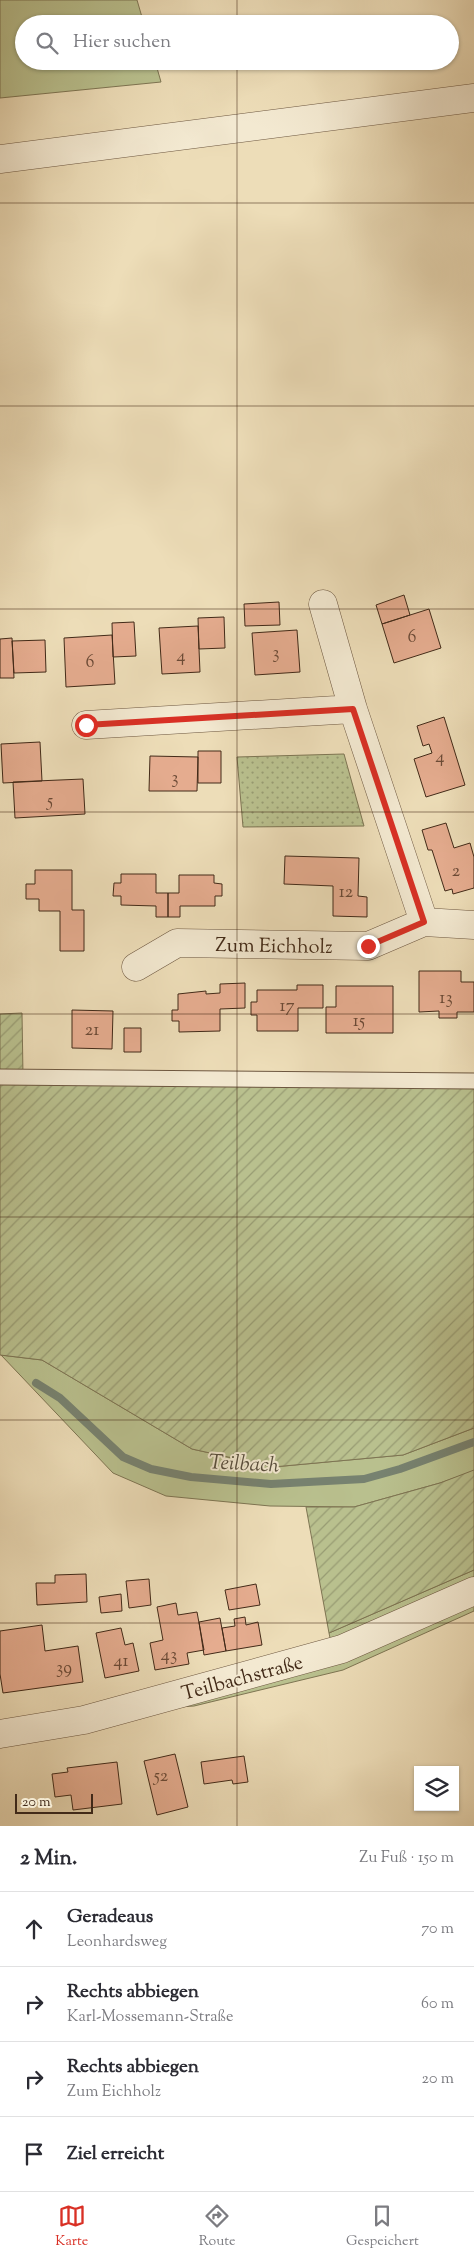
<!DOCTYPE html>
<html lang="de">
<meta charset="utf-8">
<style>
:root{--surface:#fff;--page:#f2f2f3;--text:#2b2b33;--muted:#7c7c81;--line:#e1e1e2;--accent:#d93025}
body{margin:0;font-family:"Sorts Mill Goudy",serif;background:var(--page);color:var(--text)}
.controls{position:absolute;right:15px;bottom:15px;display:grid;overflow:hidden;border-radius:0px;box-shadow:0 1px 4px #0004}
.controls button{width:45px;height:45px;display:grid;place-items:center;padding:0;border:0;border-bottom:1px solid var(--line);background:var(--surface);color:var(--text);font:25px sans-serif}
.scale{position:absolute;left:15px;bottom:12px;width:78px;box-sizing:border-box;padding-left:5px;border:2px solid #422a18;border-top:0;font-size:14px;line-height:18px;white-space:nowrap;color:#422a18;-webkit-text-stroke:4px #f3e9d1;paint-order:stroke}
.stop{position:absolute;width:15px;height:15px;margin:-11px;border:4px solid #d93025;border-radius:50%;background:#fff}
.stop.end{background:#d93025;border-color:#fff;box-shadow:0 1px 5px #0008}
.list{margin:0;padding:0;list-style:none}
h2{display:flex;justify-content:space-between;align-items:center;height:65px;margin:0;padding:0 20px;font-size:21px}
h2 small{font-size:16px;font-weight:400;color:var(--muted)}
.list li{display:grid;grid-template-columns:32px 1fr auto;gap:15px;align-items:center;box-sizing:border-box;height:75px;padding:0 20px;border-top:1px solid var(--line)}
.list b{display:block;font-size:19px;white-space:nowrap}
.list p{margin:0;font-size:16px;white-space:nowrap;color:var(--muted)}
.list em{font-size:16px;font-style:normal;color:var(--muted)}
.icon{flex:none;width:28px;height:28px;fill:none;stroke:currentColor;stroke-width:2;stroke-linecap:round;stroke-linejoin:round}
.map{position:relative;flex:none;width:474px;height:1826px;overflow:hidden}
.search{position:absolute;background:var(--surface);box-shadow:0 1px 4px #0004;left:15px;right:15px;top:15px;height:55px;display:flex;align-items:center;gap:12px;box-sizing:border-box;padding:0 18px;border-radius:28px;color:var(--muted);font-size:19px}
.sheet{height:365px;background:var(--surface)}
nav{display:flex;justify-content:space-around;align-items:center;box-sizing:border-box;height:70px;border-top:1px solid var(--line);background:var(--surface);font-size:14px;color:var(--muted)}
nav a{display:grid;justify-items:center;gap:2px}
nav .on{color:var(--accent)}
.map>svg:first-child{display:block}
.grass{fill:#b9c08e;stroke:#7e7553}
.park{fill:url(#park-dots);stroke:#7e7553}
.garden{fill:url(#garden-furrows);stroke:#7e7553}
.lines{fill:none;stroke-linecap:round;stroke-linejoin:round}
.stream{stroke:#778270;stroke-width:8}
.building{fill:#e5ac8f;stroke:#422a18}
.service-casing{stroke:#6d5740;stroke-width:17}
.minor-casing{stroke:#6d5740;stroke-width:29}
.tertiary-casing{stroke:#6d5740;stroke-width:29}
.service{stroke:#f3e9d1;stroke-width:15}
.minor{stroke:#f3e9d1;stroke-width:28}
.tertiary{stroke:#f3e9d1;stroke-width:28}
.route{stroke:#d93025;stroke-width:6}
.grid{fill:none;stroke:#422a18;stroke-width:1;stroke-opacity:0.55}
.labels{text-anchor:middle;stroke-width:4;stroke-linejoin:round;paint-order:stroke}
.number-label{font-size:18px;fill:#6b4a36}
.street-label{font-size:20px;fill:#422a18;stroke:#f3e9d1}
.water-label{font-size:21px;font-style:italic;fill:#584e3d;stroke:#f3e9d1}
</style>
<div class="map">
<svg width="474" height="1826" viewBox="0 0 474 1826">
<defs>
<pattern id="park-dots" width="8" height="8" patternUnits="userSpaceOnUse" patternTransform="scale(1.25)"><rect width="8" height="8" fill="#b9c08e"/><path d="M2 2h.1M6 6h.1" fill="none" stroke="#989c73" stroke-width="1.8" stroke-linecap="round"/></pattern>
<pattern id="garden-furrows" width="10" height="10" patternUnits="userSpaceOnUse" patternTransform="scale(1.25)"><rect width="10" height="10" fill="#b9c08e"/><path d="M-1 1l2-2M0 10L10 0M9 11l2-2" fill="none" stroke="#989c73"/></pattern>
</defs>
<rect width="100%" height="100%" fill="#edddb8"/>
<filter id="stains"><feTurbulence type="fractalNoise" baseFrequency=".004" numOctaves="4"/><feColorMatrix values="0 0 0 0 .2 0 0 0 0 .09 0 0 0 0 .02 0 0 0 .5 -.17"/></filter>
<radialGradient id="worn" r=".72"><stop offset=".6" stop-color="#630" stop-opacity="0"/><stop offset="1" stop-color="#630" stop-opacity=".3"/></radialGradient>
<!-- grass -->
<path class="grass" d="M 0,0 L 137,0 L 144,24 L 24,24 L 24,61 L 155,61 L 161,82 L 0,98 Z
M 1,1355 L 42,1360 L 192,1449 L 273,1467 L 403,1455 L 474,1428 L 474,1471 L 440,1483 L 354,1507 L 270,1506 L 166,1496 L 113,1473 Z
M 474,1570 L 474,1611 L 343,1670 L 194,1706 L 117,1711 L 333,1652 L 329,1633 Z"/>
<!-- park -->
<path class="park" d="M 344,754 L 364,826 L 243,827 L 237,757 Z"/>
<!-- garden -->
<path class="garden" d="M 22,1013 L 23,1076 L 474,1081 L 474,1428 L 403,1455 L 273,1467 L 192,1449 L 42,1360 L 0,1355 L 0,1014 Z
M 474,1470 L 474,1570 L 329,1633 L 306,1507 L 354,1507 L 440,1483 Z"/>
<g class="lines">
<!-- stream -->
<path class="stream" d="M 36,1383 L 60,1398 L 123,1457 L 151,1469 L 191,1477 L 271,1484 L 364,1479 L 400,1469 L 474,1442"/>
</g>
<!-- building -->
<path class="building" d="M 404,595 L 410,615 L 382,624 L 376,605 Z
M 279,602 L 280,625 L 245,626 L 244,604 Z
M 429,609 L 441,648 L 394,663 L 382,624 Z
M 224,617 L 225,648 L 199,649 L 198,618 Z
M 134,622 L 136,656 L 113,657 L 112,623 Z
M 198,626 L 200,672 L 162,674 L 159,628 Z
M 297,630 L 300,672 L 255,675 L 252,633 Z
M 112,635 L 115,684 L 66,687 L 64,638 Z
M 12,638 L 14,678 L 0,678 L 0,639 Z
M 45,640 L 46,672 L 14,673 L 12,641 Z
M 444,717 L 465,785 L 426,797 L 414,759 L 432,753 L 429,744 L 423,746 L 417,726 Z
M 40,742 L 42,781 L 3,783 L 1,744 Z
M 198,751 L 221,751 L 221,783 L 198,783 Z
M 150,756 L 198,757 L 197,791 L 149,791 Z
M 83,779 L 85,814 L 15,818 L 13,782 Z
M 446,823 L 454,848 L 470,843 L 474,857 L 474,888 L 453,894 L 452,889 L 445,891 L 432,850 L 428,850 L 422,830 Z
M 285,856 L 359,858 L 358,896 L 367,897 L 367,917 L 333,916 L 333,886 L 284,884 Z
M 35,870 L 72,870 L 72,910 L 84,910 L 84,951 L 60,951 L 60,911 L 39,911 L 39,899 L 26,899 L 26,884 L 35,884 Z
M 121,874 L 156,874 L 156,893 L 168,893 L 168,917 L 156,917 L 156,906 L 121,905 L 121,896 L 113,896 L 114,883 L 121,883 Z
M 179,875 L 214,875 L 214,883 L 222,884 L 222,896 L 215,896 L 215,906 L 180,906 L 180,917 L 168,917 L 168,893 L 179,893 Z
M 419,971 L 461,971 L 461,982 L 474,982 L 474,1012 L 457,1012 L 457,1018 L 439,1018 L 439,1011 L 419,1012 Z
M 245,983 L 245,1008 L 220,1009 L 220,1031 L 179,1032 L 179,1021 L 172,1021 L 172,1010 L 178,1010 L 178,994 L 206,991 L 206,994 L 220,993 L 220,984 Z
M 297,985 L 323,985 L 323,1008 L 298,1008 L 298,1031 L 257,1031 L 257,1015 L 251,1015 L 251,1002 L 257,1002 L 257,990 L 297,990 Z
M 336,986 L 393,986 L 393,1033 L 326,1033 L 326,1007 L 336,1007 Z
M 72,1010 L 113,1011 L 112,1049 L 72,1048 Z
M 124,1028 L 141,1028 L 141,1052 L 124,1052 Z
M 86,1574 L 87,1602 L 37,1605 L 36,1583 L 55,1583 L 55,1575 Z
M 149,1579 L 151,1605 L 129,1608 L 126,1581 Z
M 256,1584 L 260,1605 L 229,1610 L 225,1590 Z
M 121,1594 L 122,1611 L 101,1613 L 99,1597 Z
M 176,1603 L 178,1615 L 197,1612 L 204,1650 L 187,1653 L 189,1664 L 155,1670 L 150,1643 L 163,1640 L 157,1607 Z
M 245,1617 L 246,1625 L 258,1622 L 262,1645 L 226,1651 L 222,1628 L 235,1626 L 234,1619 Z
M 220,1618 L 226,1651 L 204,1655 L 199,1622 Z
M 42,1625 L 45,1651 L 78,1646 L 83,1682 L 3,1693 L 0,1674 L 0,1631 Z
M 121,1628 L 125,1645 L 133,1643 L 139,1671 L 105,1678 L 96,1633 Z
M 175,1754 L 188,1807 L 157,1815 L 144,1761 Z
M 244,1756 L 248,1782 L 233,1784 L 232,1780 L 204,1784 L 201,1762 Z
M 117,1762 L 122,1804 L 73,1810 L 71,1795 L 55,1797 L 52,1774 L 68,1772 L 67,1768 Z"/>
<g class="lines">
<!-- service casing -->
<g class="service-casing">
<path id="service" d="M 0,1077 L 474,1081"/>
</g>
<!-- minor casing -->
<g class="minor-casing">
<path id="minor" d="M 0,159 L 474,98
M 323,604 L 353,709 L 424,922
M 86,725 L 353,709
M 136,967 L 177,943 L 368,946 L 424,922 L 474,925"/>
</g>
<!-- tertiary casing -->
<g class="tertiary-casing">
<path id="tertiary" d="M 0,1734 L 84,1720 L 342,1649 L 474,1591"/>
</g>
<!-- service -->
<use href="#service" class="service"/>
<!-- minor -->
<use href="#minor" class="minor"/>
<!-- tertiary -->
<use href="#tertiary" class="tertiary"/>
</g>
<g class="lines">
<!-- route -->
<path class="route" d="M 86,725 L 353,709 L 424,922 L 368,946"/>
</g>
<!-- grid -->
<path class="grid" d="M 237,0 L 237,24M 237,61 L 237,1826M 0,203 L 474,203M 0,406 L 474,406M 0,609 L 474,609M 0,812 L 474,812M 0,1014 L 474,1014M 0,1217 L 474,1217M 0,1420 L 474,1420M 0,1623 L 474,1623"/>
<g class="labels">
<!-- number labels -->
<g class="number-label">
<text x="412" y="642">6</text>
<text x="276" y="658">3</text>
<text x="181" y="661">4</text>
<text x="90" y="667">6</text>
<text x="440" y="762">4</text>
<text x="175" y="783">3</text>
<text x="50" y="806">5</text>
<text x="456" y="876">2</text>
<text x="346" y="897">12</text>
<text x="446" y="1003">13</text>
<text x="287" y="1011">17</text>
<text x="359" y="1026">15</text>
<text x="92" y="1035">21</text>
<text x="169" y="1660">43</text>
<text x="121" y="1666">41</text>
<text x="64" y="1673">39</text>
<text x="161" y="1781">52</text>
</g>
<!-- street labels -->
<g class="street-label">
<text transform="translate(274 945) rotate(1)" y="7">Zum Eichholz</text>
<text transform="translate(242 1677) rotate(-15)" y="7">Teilbachstraße</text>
</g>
<!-- water labels -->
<g class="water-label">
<text transform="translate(244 1463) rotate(3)" y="7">Teilbach</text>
</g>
</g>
<rect width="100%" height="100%" filter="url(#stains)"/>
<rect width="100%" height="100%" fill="url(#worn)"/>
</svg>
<div class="controls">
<button><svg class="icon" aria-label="layers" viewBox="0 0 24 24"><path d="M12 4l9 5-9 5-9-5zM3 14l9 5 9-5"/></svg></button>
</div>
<div class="scale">20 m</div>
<div class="stop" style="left:86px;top:725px"></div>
<div class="stop end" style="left:368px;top:946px"></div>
<div class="search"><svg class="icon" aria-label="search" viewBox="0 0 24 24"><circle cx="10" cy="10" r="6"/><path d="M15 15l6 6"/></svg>Hier suchen</div>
</div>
<section class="sheet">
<h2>2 Min.<small>Zu Fuß · 150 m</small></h2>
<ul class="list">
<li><svg class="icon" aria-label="ahead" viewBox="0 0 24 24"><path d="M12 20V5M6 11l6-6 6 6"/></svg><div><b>Geradeaus</b><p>Leonhardsweg</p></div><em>70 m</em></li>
<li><svg class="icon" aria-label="right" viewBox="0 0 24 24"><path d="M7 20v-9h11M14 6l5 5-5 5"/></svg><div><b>Rechts abbiegen</b><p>Karl-Mossemann-Straße</p></div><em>60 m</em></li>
<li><svg class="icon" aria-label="right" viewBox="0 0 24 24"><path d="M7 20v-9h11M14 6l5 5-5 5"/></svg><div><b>Rechts abbiegen</b><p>Zum Eichholz</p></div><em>20 m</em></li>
<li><svg class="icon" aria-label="arrive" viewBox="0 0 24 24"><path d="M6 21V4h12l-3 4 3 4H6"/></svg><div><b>Ziel erreicht</b></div></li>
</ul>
</section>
<nav>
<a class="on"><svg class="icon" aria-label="map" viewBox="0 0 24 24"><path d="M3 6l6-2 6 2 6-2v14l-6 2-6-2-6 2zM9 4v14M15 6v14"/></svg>Karte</a>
<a><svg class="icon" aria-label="directions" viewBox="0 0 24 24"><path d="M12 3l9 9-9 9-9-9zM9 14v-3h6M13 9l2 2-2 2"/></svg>Route</a>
<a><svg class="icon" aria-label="saved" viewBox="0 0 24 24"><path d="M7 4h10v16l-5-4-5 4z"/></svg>Gespeichert</a>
</nav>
